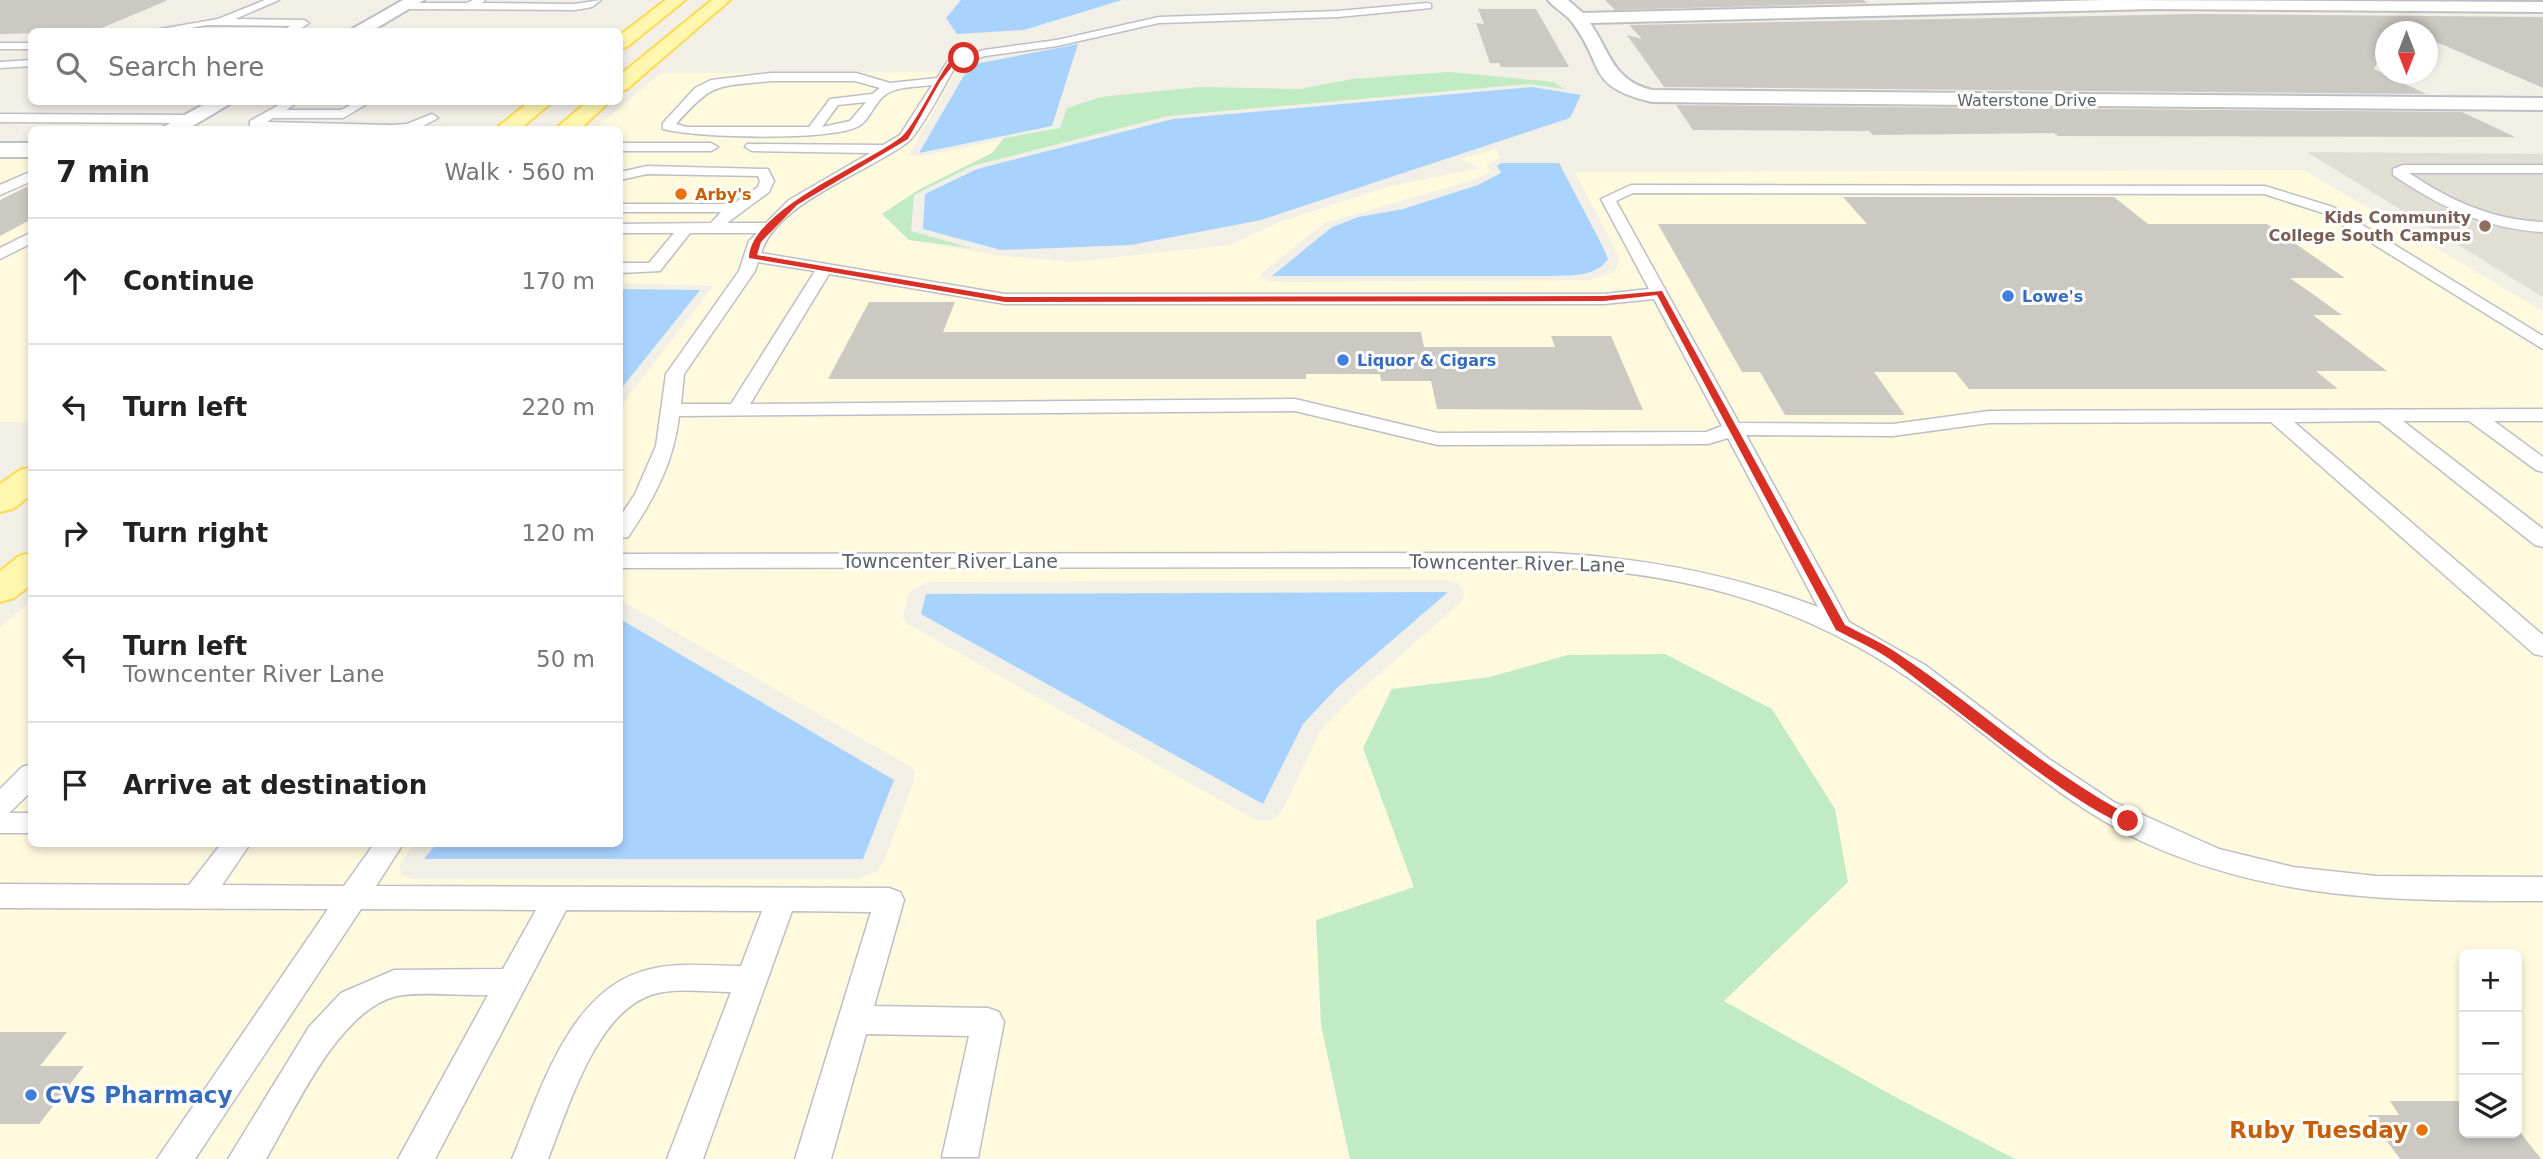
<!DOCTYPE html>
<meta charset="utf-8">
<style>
:root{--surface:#fff;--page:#f6f6f6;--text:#222;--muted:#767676;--line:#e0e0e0}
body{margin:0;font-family:"DejaVu Sans",sans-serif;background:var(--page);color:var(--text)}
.controls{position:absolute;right:21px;bottom:21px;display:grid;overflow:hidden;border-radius:10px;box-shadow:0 4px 10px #0003}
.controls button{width:63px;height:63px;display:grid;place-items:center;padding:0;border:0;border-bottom:2px solid var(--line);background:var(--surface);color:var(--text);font:35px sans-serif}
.compass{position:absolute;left:2375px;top:21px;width:63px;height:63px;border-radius:50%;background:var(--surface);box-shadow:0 4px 10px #0003;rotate:180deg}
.stop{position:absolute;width:21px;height:21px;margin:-16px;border:5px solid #d93025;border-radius:50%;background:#fff}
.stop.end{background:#d93025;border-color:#fff;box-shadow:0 2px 7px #0008}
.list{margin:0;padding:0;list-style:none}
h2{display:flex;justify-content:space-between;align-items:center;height:91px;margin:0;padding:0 28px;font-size:30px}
h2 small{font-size:23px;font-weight:400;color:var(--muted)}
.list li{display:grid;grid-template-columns:46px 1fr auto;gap:21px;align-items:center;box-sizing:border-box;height:126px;padding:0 28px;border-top:2px solid var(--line)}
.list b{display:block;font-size:26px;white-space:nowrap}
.list p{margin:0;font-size:23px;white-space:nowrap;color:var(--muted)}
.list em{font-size:23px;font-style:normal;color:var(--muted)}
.icon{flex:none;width:38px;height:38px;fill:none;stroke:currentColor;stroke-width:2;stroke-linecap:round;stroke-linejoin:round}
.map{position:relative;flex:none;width:2543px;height:1159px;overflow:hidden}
.search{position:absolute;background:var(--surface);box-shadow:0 4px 10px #0003;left:28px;top:28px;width:595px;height:77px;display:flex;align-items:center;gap:18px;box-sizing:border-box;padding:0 24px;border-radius:10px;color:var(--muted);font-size:26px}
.panel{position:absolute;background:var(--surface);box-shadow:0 4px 10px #0003;left:28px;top:126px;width:595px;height:721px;border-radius:10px}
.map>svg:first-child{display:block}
.commercial{fill:#fff9dd;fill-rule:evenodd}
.education{fill:#e1dfd4}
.green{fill:#c0ebc3}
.water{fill:#a8d3ff}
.building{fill:#ccc9c3}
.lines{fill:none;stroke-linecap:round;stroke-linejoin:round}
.service-casing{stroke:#bdbfc6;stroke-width:3}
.minor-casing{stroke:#bdbfc6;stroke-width:4}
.primary-casing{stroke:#ffda51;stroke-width:4}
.service{fill:#fff;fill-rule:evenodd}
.minor{fill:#fff;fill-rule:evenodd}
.primary{fill:#fff7ad;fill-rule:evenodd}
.route{fill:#d93025}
.food-dot{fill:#e8710a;stroke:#fff;stroke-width:2.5}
.education-dot{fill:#8d6e63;stroke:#fff;stroke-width:2.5}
.shop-dot{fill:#3f7fe0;stroke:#fff;stroke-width:2.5}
.labels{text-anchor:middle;stroke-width:6;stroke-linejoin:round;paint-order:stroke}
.far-street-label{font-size:16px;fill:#5d6168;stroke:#fff}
.far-food-label{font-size:16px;font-weight:bold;fill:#c56008;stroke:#fff;text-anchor:start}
.far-education-label{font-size:16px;font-weight:bold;fill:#785e54;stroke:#fff;text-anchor:end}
.far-shop-label{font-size:16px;font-weight:bold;fill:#366cbe;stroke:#fff;text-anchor:start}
.street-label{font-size:19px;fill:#5d6168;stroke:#fff}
.near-shop-label{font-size:23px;font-weight:bold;fill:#366cbe;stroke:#fff;text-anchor:start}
.near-food-label{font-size:23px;font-weight:bold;fill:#c56008;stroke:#fff;text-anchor:end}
</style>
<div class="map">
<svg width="2543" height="1159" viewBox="0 0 2543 1159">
<rect width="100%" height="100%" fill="#f1efe6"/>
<!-- commercial -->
<path class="commercial" d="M 956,72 L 909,155 L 922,156 L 1004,139 L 992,153 L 920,189 L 882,214 L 909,240 L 996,255 L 1071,262 L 1230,245 L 1282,221 L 1387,187 L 1479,168 L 1460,159 L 1496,149 L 1500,158 L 1487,165 L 1490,172 L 1470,181 L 1325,223 L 1262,273 L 1261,277 L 1269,281 L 1291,282 L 1590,280 L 1615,271 L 1620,259 L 1575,172 L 2304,170 L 2543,311 L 2543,1159 L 2015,1159 L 1897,1098 L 1723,1001 L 1848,882 L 1568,655 L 1490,677 L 1391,689 L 1363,748 L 1415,887 L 1321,1025 L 1350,1159 L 0,1159 L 0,627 L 31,601 L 32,844 L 414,844 L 400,864 L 401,875 L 412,879 L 856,879 L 876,872 L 884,861 L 914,781 L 914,770 L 909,766 L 620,600 L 620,407 L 713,286 L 620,283 L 620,130 L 594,129 L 661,73 ZM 1445,580 L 1457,583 L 1464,590 L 1462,601 L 1354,696 L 1320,731 L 1283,809 L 1276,818 L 1264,821 L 1252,818 L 908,624 L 903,618 L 908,595 L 914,588 L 930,582 ZM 2464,954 L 2517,954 L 2517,1133 L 2464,1133 Z
M 0,155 L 31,155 L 31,422 L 0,422 Z"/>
<!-- education -->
<path class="education" d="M 2307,152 L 2543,154 L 2543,297 Z"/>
<!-- green -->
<path class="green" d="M 1449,72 L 1554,82 L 1564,89 L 1529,84 L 1168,116 L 972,166 L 914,195 L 911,231 L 971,248 L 909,240 L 882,214 L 920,189 L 992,153 L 1004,138 L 1060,128 L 1067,108 L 1101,97 L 1199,87 L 1300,89 L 1352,79 Z
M 1665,654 L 1772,709 L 1835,809 L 1848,882 L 1724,1001 L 1897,1098 L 2015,1159 L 1350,1159 L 1321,1025 L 1316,920 L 1414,887 L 1363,748 L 1392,689 L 1490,677 L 1568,655 Z"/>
<!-- water -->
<path class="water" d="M 961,0 L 1122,0 L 1024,30 L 957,34 L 946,18 Z
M 1078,44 L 1052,126 L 919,153 L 970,65 Z
M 1533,87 L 1581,95 L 1570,118 L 1261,220 L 1131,245 L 1001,250 L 923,229 L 925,194 L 977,169 L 1173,119 Z
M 1501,163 L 1559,163 L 1603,247 L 1608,259 C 1595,278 1569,275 1548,276 L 1272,276 L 1332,227 L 1359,217 L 1403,209 L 1478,185 L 1501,173 L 1497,166 Z
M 620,289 L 700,290 L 620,390 Z
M 1448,592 L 1338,687 L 1303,724 L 1263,804 L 921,614 L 926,594 Z
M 620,619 L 894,780 L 863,859 L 424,859 L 436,844 L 620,844 Z"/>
<!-- building -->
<path class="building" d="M 0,0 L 166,0 L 166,1 L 92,32 L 0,34 Z
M 1605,0 L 1863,0 L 1868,3 L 1615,10 Z
M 1478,9 L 1536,9 L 1569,67 L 1501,67 L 1499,63 L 1490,63 L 1476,23 L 1484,24 Z
M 2195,14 L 2543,17 L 2543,88 L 2427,38 L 2427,32 L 2411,32 L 2395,24 L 2392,32 L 2385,32 L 2385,45 L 2374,69 L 2426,94 L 1664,87 L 1627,35 L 1642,39 L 1629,25 Z
M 1676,105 L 2462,112 L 2515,137 L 2058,136 L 2054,133 L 1873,135 L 1869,131 L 1693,130 Z
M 32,184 L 32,219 L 0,236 L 0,200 Z
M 1843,197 L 2114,197 L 2148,224 L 2267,224 L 2345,278 L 2290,278 L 2342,315 L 2313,315 L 2387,371 L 2316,371 L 2338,389 L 1969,389 L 1955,372 L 1874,372 L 1905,415 L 1785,415 L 1760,372 L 1742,372 L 1658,224 L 1867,224 Z
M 869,302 L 955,302 L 943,332 L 1421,332 L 1424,347 L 1555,347 L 1551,336 L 1611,336 L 1643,410 L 1437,409 L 1431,381 L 1381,381 L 1380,374 L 1306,374 L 1306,379 L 828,379 Z
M 0,1032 L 67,1032 L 40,1066 L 84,1066 L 39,1124 L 0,1124 Z
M 2390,1101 L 2464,1101 L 2464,1133 L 2517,1133 L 2517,1128 L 2541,1159 L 2400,1159 L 2368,1115 L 2399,1115 Z"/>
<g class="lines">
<!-- service casing -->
<g class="service-casing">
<path id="service" d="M 265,0 L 279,0 L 235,19 L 304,20 L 309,23 L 296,32 L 282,32 L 290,26 L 207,25 L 170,32 L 143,32 L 218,19 Z
M 473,0 L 485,0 L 482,3 L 575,4 L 601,0 L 592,7 L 575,10 L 404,9 L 399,6 L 404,3 L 467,3 Z
M 1427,3 L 1431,4 L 1431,8 L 1338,17 L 1159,23 L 1057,46 L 985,56 L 956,65 C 946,83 921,131 908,142 C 867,173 777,202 761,253 L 1005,294 L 1604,294 L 1649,289 L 1601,199 L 1631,185 L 2265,186 L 2333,207 L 2543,336 L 2543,349 L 2323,213 L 2264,194 L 1633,193 L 1616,201 L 1739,423 L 1893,424 L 1989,411 L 2543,409 L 2543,421 L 2494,421 L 2543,457 L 2543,472 L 2536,470 L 2469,421 L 2403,421 L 2543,529 L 2543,547 L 2535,545 L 2379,421 L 2294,422 L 2543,635 L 2543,656 L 2534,654 L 2271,422 L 1989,423 L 1893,436 L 1746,435 L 1849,622 L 1925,665 L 2049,759 L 2114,802 L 2219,849 L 2293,867 L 2376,876 L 2543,877 L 2543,901 C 2401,901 2273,902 2141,841 C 2062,803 2000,744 1930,693 C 1814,608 1694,573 1552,567 L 620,568 L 620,554 L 1552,553 C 1645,558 1731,574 1818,607 L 1728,438 L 1708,444 L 1438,445 L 1295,411 L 679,416 C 674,462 654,499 628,537 L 620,538 L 620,517 L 635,494 L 656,446 L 666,374 L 739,271 L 749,241 L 757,233 L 690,233 L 660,271 L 620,273 L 620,263 L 649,263 L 674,233 L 620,233 L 620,224 L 711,223 L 721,212 L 620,212 L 620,204 L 733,204 L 758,187 L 760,181 L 758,176 L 647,174 L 620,180 L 620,172 L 647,166 L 768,169 L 774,181 L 769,192 L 727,223 L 766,223 L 789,200 L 870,153 L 752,151 L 745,147 L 747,144 L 883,145 L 900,135 L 932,85 C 918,87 897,86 885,95 C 874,103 869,122 857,127 C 827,141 697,138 663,129 L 663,123 L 695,88 L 711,80 L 771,73 L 856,73 L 890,83 L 937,78 L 948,61 L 984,50 L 1057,40 L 1159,17 L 1338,11 ZM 771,81 L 855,81 L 880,88 L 872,94 L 830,99 L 809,127 L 687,127 L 676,124 C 715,81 715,87 771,81 ZM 866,102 L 850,121 L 822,127 L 838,105 ZM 758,262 L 815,271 L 731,404 L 681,404 L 684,374 L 755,271 ZM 829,274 L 1005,304 L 1604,304 L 1654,299 L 1722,426 L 1706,432 L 1438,433 L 1295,399 L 750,404 Z
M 0,43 L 32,43 L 32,49 L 0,49 Z
M 32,60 L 32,66 L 0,68 L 0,62 Z
M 284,102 L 298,102 L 286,110 L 341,110 L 356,102 L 370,102 L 343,118 L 273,118 L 267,122 L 392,125 L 407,124 L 432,114 L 438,118 L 416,130 L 265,130 L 250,127 L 250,121 Z
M 0,114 L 189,115 L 195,119 L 189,123 L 0,122 Z
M 620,143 L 711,143 L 718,147 L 711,151 L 620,151 Z
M 2403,165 L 2543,165 L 2543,173 L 2409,173 C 2451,201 2492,220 2543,222 L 2543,232 C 2486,229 2440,207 2393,175 L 2393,169 Z
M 32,171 L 32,181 L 0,195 L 0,185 Z
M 32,232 L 32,243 L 0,259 L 0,248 Z
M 32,764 L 32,791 L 9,813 L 32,813 L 32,833 L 0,833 L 0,789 L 22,767 Z
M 221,844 L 250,844 L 222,885 L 344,886 L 374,844 L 403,844 L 376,886 L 889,888 L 900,892 L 904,900 L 874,1006 L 988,1008 L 999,1012 L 1004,1022 L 978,1157 L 942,1157 L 969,1036 L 866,1034 L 831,1159 L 795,1159 L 871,912 L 792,911 L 703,1159 L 667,1159 L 731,992 C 706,992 675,987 651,995 C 595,1014 568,1109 548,1159 L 512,1159 C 541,1091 569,987 651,969 C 680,962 712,966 741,966 L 762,911 L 566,910 L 435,1159 L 398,1159 L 488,995 C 464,996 420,991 397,996 C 338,1010 295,1110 266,1159 L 228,1159 L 309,1027 L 341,993 L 394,970 L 503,969 L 536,910 L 361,909 L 195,1159 L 157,1159 L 328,909 L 0,908 L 0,884 L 189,885 Z"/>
</g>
<!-- minor casing -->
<g class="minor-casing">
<path id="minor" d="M 403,0 L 424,0 L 370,32 L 347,32 Z
M 1548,0 L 1568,0 L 1583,13 L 2106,0 L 2543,2 L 2543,12 L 2154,9 L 1590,23 C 1611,53 1612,80 1652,90 L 2543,98 L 2543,110 L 1652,102 C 1585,86 1606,67 1572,22 C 1565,13 1554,8 1548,0 Z
M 208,102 L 233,102 L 186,130 L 158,130 Z
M 0,143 L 32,143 L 32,157 L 0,157 Z"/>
</g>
<!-- primary casing -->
<g class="primary-casing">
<path id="primary" d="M 666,0 L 685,0 L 627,47 L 620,48 L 620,35 Z
M 712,0 L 730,0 L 627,89 L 620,91 L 620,75 Z
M 529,102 L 552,102 L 519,130 L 494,130 Z
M 587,102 L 609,102 L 579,130 L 554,130 Z
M 32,467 L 32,494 L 13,509 L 0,512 L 0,484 L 20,470 Z
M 32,553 L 32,584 L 14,598 L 0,602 L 0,571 L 19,556 Z"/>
</g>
<!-- service -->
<use href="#service" class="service"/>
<!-- minor -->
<use href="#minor" class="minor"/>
<!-- primary -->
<use href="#primary" class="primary"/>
</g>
<!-- route -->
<path class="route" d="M 966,57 L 954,64 L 940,82 L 908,139 L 797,205 L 761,242 L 757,255 L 1005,297 L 1604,296 L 1662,291 L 1845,625 C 1862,634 1881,642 1897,653 C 1977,706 2047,773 2133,817 L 2133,824 C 2104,833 1924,682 1888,658 C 1872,647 1853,639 1836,630 L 1657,295 L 1604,301 L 1005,302 L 749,258 C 749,211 866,164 900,138 C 914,128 936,79 950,61 Z"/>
<!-- markers -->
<g class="food-dot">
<circle cx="681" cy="194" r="7"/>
<circle cx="2422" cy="1130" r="7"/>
</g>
<circle class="education-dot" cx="2485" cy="226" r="7"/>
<g class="shop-dot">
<circle cx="2008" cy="296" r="7"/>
<circle cx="1343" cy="360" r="7"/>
<circle cx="31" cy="1095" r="7"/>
</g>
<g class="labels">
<!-- far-street labels -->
<g class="far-street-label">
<text x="2027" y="106">Waterstone Drive</text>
</g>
<!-- far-food labels -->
<g class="far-food-label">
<text x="695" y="200">Arby's</text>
</g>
<!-- far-education labels -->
<g class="far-education-label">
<text x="2471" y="223">Kids Community<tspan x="2471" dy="18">College South Campus</tspan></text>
</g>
<!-- far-shop labels -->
<g class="far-shop-label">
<text x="2022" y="302">Lowe's</text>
<text x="1357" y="366">Liquor &amp; Cigars</text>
</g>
<!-- street labels -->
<g class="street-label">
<text x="950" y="568">Towncenter River Lane</text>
<text transform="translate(1517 563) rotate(1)" y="7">Towncenter River Lane</text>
</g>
<!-- near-shop labels -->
<g class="near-shop-label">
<text x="45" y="1103">CVS Pharmacy</text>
</g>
<!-- near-food labels -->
<g class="near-food-label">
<text x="2408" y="1138">Ruby Tuesday</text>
</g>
</g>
</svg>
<div class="controls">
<button>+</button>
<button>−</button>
<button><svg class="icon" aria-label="layers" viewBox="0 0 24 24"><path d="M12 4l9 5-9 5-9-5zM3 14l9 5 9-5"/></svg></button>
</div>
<svg class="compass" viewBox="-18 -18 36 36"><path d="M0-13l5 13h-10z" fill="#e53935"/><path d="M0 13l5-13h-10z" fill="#767676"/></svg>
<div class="stop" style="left:964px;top:58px"></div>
<div class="stop end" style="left:2128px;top:821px"></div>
<div class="search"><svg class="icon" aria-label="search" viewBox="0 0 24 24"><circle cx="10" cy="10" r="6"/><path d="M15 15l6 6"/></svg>Search here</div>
<section class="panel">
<h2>7 min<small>Walk · 560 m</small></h2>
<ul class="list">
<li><svg class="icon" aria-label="ahead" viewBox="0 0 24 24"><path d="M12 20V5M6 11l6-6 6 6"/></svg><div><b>Continue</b></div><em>170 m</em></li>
<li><svg class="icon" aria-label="left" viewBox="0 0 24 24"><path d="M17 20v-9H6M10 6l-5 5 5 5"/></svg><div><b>Turn left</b></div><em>220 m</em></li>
<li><svg class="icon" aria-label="right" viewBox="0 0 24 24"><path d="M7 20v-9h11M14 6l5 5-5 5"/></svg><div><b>Turn right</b></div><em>120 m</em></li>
<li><svg class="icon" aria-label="left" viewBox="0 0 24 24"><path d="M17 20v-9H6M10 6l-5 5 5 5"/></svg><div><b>Turn left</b><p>Towncenter River Lane</p></div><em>50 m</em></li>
<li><svg class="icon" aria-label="arrive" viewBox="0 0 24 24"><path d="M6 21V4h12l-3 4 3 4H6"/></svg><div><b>Arrive at destination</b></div></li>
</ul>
</section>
</div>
